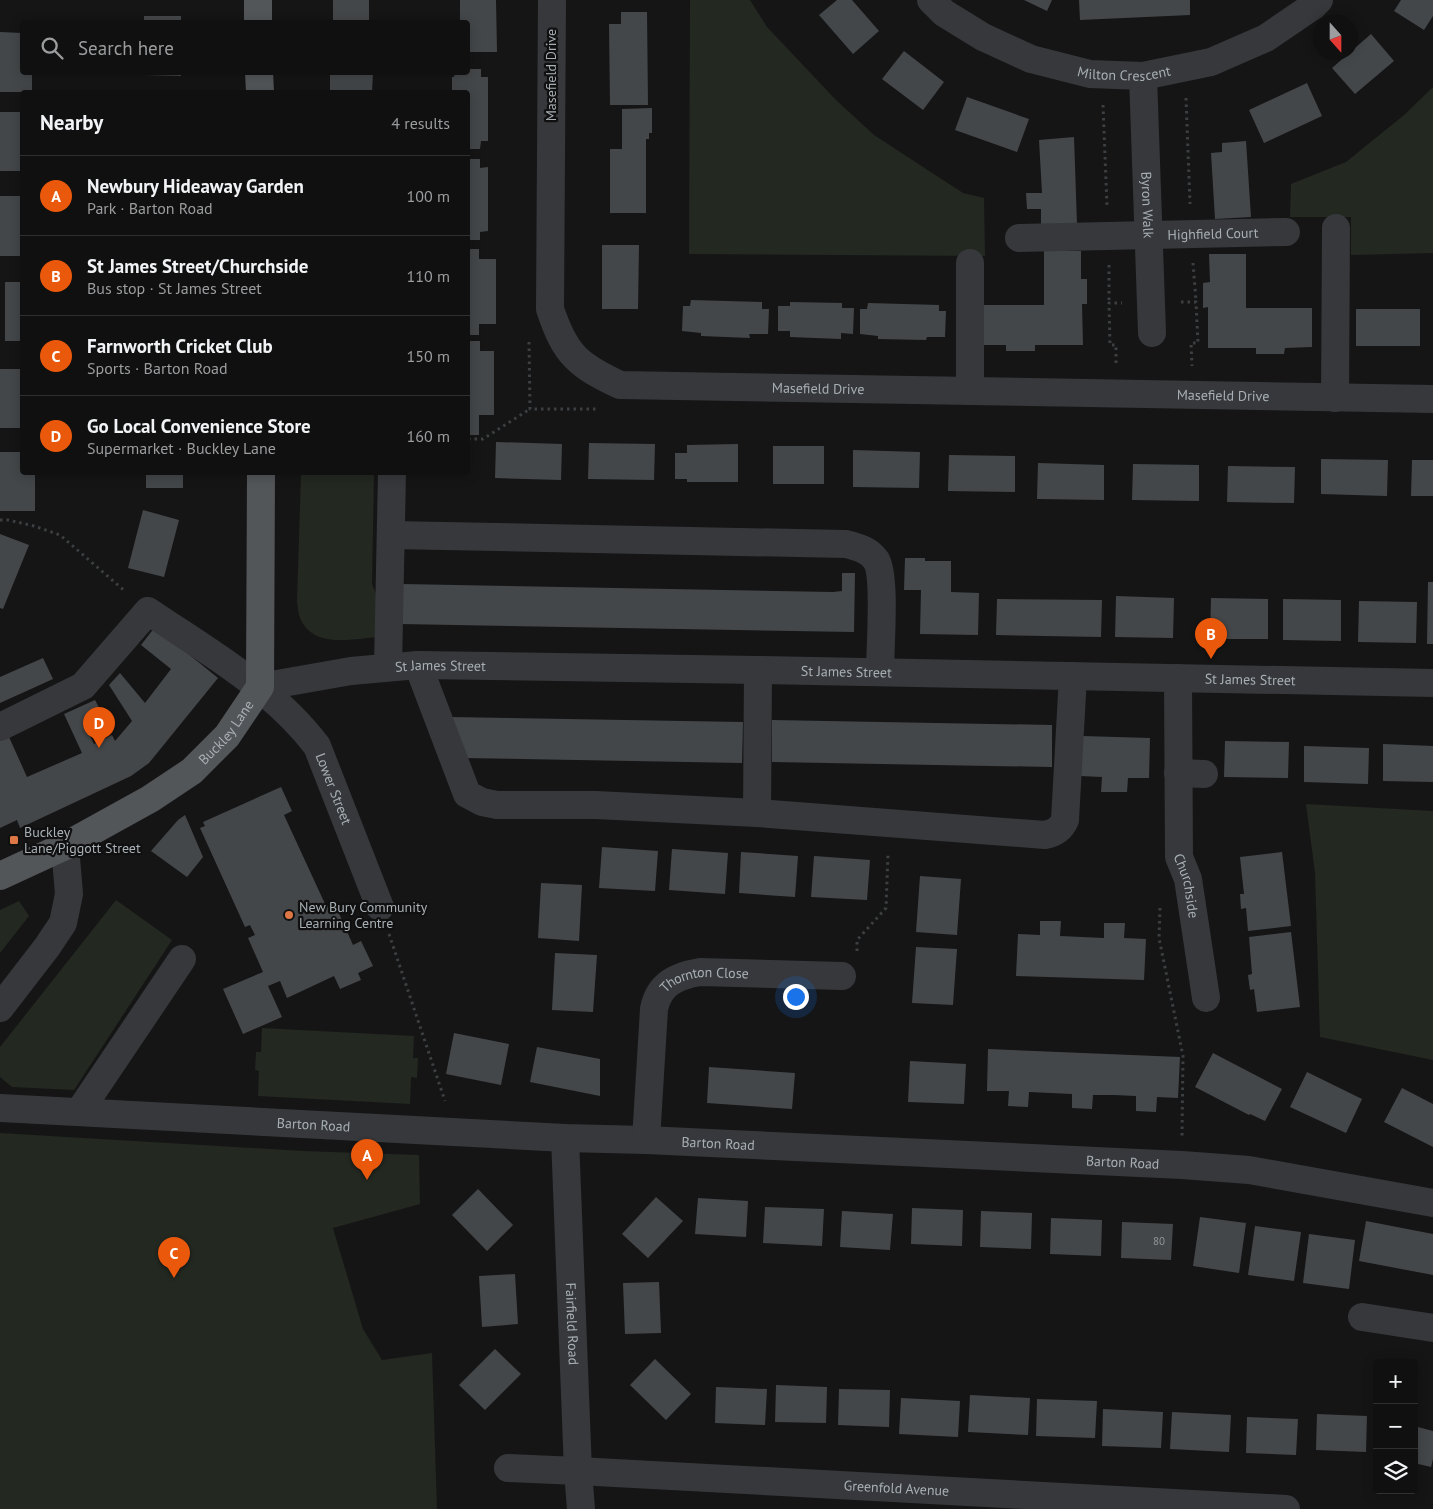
<!DOCTYPE html>
<meta charset="utf-8">
<style>
:root{--surface:#101010;--page:#1e1e1e;--text:#f1f3f6;--muted:#9c9d9f;--line:#303030;--accent:#ea580c}
body{margin:0;font-family:"PT Sans",sans-serif;background:var(--page);color:var(--text)}
.controls{position:absolute;right:15px;bottom:15px;display:grid;overflow:hidden;border-radius:5px;box-shadow:0 2px 12px #0003}
.controls button{width:45px;height:45px;display:grid;place-items:center;padding:0;border:0;border-bottom:1px solid var(--line);background:var(--surface);color:var(--text);font:25px sans-serif}
.compass{position:absolute;left:1313px;top:15px;width:45px;height:45px;border-radius:50%;background:var(--surface);box-shadow:0 2px 12px #0003;rotate:159deg}
.you{position:absolute;left:795px;top:996px;width:18px;height:18px;margin:-12px;border:4px solid #fff;border-radius:50%;background:#1a73e8;box-shadow:0 0 0 8px #1a73e833}
.badge{display:grid;place-items:center;width:32px;height:32px;border-radius:50%;background:var(--accent);color:#fff;font-size:16px;font-weight:700}
.pin{position:absolute;translate:-50% -41px;filter:drop-shadow(0 1px 2px #0008)}
.pin::after{content:'';position:absolute;top:26px;width:18px;height:15px;background:inherit;clip-path:polygon(0 0,100% 0,50% 100%)}
.list{margin:0;padding:0;list-style:none}
h2{display:flex;justify-content:space-between;align-items:center;height:65px;margin:0;padding:0 20px;font-size:21px}
h2 small{font-size:16px;font-weight:400;color:var(--muted)}
.list li{display:grid;grid-template-columns:32px 1fr auto;gap:15px;align-items:center;box-sizing:border-box;height:80px;padding:0 20px;border-top:1px solid var(--line)}
.list b{display:block;font-size:19px;white-space:nowrap}
.list p{margin:0;font-size:16px;white-space:nowrap;color:var(--muted)}
.list em{font-size:16px;font-style:normal;color:var(--muted)}
.icon{flex:none;width:28px;height:28px;fill:none;stroke:currentColor;stroke-width:2;stroke-linecap:round;stroke-linejoin:round}
.map{position:relative;flex:none;width:1433px;height:1509px;overflow:hidden}
.search{position:absolute;background:var(--surface);box-shadow:0 2px 12px #0003;left:20px;top:20px;width:450px;height:55px;display:flex;align-items:center;gap:12px;box-sizing:border-box;padding:0 18px;border-radius:5px;color:var(--muted);font-size:19px}
.panel{position:absolute;background:var(--surface);box-shadow:0 2px 12px #0003;left:20px;top:90px;width:450px;height:385px;border-radius:5px}
.map>svg:first-child{display:block}
.green{fill:#232821}
.building{fill:#444749}
.lines{fill:none;stroke-linecap:round;stroke-linejoin:round}
.path{stroke:#3c4042;stroke-width:3;stroke-dasharray:2.5 4;stroke-linecap:butt}
.minor{stroke:#36383b;stroke-width:28}
.major{stroke:#535659;stroke-width:28}
.poi-dot{fill:#dd7746;stroke:#101011;stroke-width:2}
.labels{text-anchor:middle;stroke-width:4.5;stroke-linejoin:round;paint-order:stroke}
.number-label{font-size:11px;fill:#8f969a}
.street-label{font-size:14px;fill:#a8b0b5;stroke:#101011}
.poi-label{font-size:14px;fill:#a8b0b5;stroke:#101011;text-anchor:start}
</style>
<div class="map">
<svg width="1433" height="1509" viewBox="0 0 1433 1509">
<rect width="100%" height="100%" fill="#151516"/>
<!-- green -->
<path class="green" d="M 690,0 L 750,0 L 767,27 L 835,99 L 874,135 L 963,193 L 984,198 L 985,256 L 689,254 Z
M 1433,87 L 1433,253 L 1351,255 L 1351,217 L 1290,217 L 1291,184 L 1346,162 L 1404,115 Z
M 301,473 L 374,473 L 372,584 L 379,601 L 378,637 C 352,639 313,649 300,618 C 298,613 298,607 297,602 Z
M 1306,804 L 1433,811 L 1433,1060 L 1320,1037 L 1315,873 Z
M 116,900 L 172,940 L 74,1090 L 12,1087 L 0,1077 L 0,1047 Z
M 19,901 L 29,916 L 0,953 L 0,910 Z
M 262,1028 L 414,1036 L 413,1058 L 418,1058 L 417,1078 L 411,1077 L 410,1104 L 258,1096 L 259,1071 L 255,1070 L 256,1052 L 261,1052 Z
M 0,1133 L 303,1151 L 419,1155 L 420,1204 L 333,1228 L 363,1329 L 382,1360 L 432,1353 L 437,1509 L 0,1509 Z"/>
<!-- building -->
<path class="building" d="M 333,0 L 369,0 L 369,22 L 333,22 Z
M 460,0 L 496,0 L 497,52 L 468,52 L 468,22 L 460,22 Z
M 837,0 L 852,0 L 879,31 L 853,54 L 819,15 Z
M 1024,0 L 1052,0 L 1047,11 Z
M 1079,0 L 1190,0 L 1190,15 L 1080,20 Z
M 1401,0 L 1433,0 L 1433,16 L 1424,30 L 1394,11 Z
M 621,12 L 647,12 L 648,105 L 610,105 L 609,24 L 621,24 Z
M 144,16 L 181,16 L 181,22 L 144,22 Z
M 0,32 L 22,33 L 22,72 L 32,72 L 32,92 L 0,92 Z
M 1371,34 L 1394,61 L 1355,94 L 1332,68 Z
M 904,51 L 944,82 L 923,110 L 882,79 Z
M 468,69 L 481,69 L 481,77 L 488,77 L 488,141 L 481,141 L 480,149 L 468,149 L 468,92 L 452,92 L 452,77 L 454,77 L 455,72 L 468,72 Z
M 144,72 L 181,72 L 181,76 L 144,75 Z
M 330,72 L 373,72 L 372,92 L 330,92 Z
M 1307,83 L 1322,116 L 1264,143 L 1249,110 Z
M 967,97 L 1029,119 L 1017,152 L 955,130 Z
M 652,108 L 652,133 L 649,133 L 649,139 L 646,139 L 646,213 L 610,213 L 610,149 L 622,149 L 622,109 Z
M 0,112 L 22,112 L 22,171 L 0,171 Z
M 1074,137 L 1077,224 L 1041,225 L 1041,209 L 1027,209 L 1026,193 L 1042,193 L 1039,140 Z
M 1246,141 L 1251,217 L 1215,219 L 1211,153 L 1222,152 L 1222,143 Z
M 468,159 L 480,159 L 480,168 L 488,167 L 488,231 L 480,232 L 480,240 L 468,240 Z
M 0,196 L 22,196 L 22,256 L 0,256 Z
M 602,245 L 639,245 L 638,309 L 602,309 Z
M 468,249 L 479,249 L 479,259 L 496,259 L 496,324 L 479,324 L 479,335 L 468,335 Z
M 1044,251 L 1081,251 L 1081,279 L 1087,279 L 1087,304 L 1082,304 L 1083,345 L 1035,345 L 1035,351 L 1006,351 L 1006,345 L 979,345 L 979,305 L 1044,305 Z
M 1209,254 L 1246,254 L 1246,308 L 1312,308 L 1312,347 L 1285,348 L 1284,354 L 1256,354 L 1256,348 L 1208,348 L 1208,307 L 1203,308 L 1203,283 L 1210,282 Z
M 5,282 L 22,282 L 22,341 L 5,341 Z
M 691,300 L 762,302 L 762,309 L 769,309 L 768,334 L 749,334 L 750,338 L 701,336 L 701,333 L 682,331 L 683,306 L 690,306 Z
M 790,302 L 842,303 L 842,308 L 854,308 L 853,334 L 841,333 L 841,339 L 790,337 L 790,331 L 778,331 L 778,306 L 790,306 Z
M 868,303 L 939,305 L 939,311 L 946,311 L 945,337 L 927,337 L 926,340 L 878,339 L 878,336 L 860,334 L 860,309 L 867,309 Z
M 1356,309 L 1420,309 L 1420,346 L 1356,346 Z
M 468,341 L 480,341 L 480,351 L 494,351 L 494,415 L 479,415 L 479,435 L 468,435 Z
M 0,369 L 22,369 L 22,428 L 0,428 Z
M 496,442 L 562,444 L 561,480 L 495,478 Z
M 589,443 L 655,444 L 654,480 L 588,479 Z
M 738,444 L 738,482 L 687,482 L 687,479 L 675,479 L 675,453 L 687,453 L 687,445 Z
M 773,446 L 824,446 L 824,484 L 773,484 Z
M 853,450 L 920,452 L 919,488 L 853,487 Z
M 0,452 L 22,452 L 22,472 L 35,472 L 35,511 L 0,511 Z
M 949,455 L 1015,456 L 1015,492 L 948,491 Z
M 1321,459 L 1388,460 L 1387,496 L 1321,494 Z
M 1412,460 L 1433,460 L 1433,496 L 1411,496 Z
M 1038,463 L 1104,465 L 1104,500 L 1037,499 Z
M 1133,464 L 1199,465 L 1199,501 L 1132,500 Z
M 1228,466 L 1295,467 L 1294,503 L 1227,502 Z
M 146,472 L 183,472 L 183,488 L 146,488 Z
M 143,510 L 179,520 L 164,577 L 128,568 Z
M 0,534 L 29,545 L 3,609 L 0,608 Z
M 905,558 L 925,558 L 925,561 L 951,561 L 951,592 L 979,593 L 978,635 L 920,634 L 921,590 L 904,590 Z
M 842,573 L 855,573 L 854,632 L 400,624 L 401,584 L 833,592 L 842,591 Z
M 1428,582 L 1433,582 L 1433,644 L 1427,644 Z
M 1116,596 L 1174,598 L 1173,638 L 1115,637 Z
M 1211,598 L 1268,599 L 1268,639 L 1210,639 Z
M 997,599 L 1102,600 L 1101,637 L 996,635 Z
M 1283,599 L 1341,600 L 1341,641 L 1283,640 Z
M 1359,601 L 1417,602 L 1416,643 L 1358,642 Z
M 155,627 L 218,678 L 149,763 L 131,776 L 20,828 L 17,820 L 0,828 L 0,741 L 9,737 L 27,777 L 82,753 L 64,714 L 95,700 L 104,717 L 85,726 L 94,744 L 112,735 L 115,741 L 132,721 L 109,685 L 120,673 L 145,703 L 171,669 L 141,645 Z
M 43,658 L 53,679 L 0,703 L 0,677 Z
M 449,717 L 743,722 L 742,763 L 462,758 Z
M 772,720 L 1052,725 L 1052,767 L 772,762 Z
M 1082,736 L 1150,738 L 1149,778 L 1128,778 L 1127,792 L 1101,792 L 1102,777 L 1080,776 Z
M 1225,741 L 1289,742 L 1288,778 L 1224,777 Z
M 1383,744 L 1433,746 L 1433,782 L 1383,781 Z
M 1304,746 L 1369,748 L 1368,784 L 1304,782 Z
M 281,787 L 292,811 L 284,815 L 326,906 L 334,902 L 353,945 L 361,941 L 373,966 L 358,973 L 361,980 L 340,989 L 334,976 L 287,998 L 280,981 L 268,986 L 282,1017 L 243,1034 L 223,989 L 263,972 L 248,938 L 255,935 L 250,925 L 245,927 L 200,828 L 205,826 L 203,822 Z
M 185,815 L 203,857 L 187,877 L 151,851 L 178,820 Z
M 602,847 L 658,851 L 655,891 L 599,888 Z
M 672,849 L 728,853 L 725,894 L 669,890 Z
M 741,852 L 798,856 L 795,897 L 739,893 Z
M 1282,852 L 1291,926 L 1248,931 L 1246,908 L 1241,909 L 1240,894 L 1244,894 L 1240,857 Z
M 814,856 L 870,860 L 867,900 L 811,897 Z
M 920,876 L 961,879 L 957,935 L 916,932 Z
M 541,883 L 582,885 L 579,941 L 538,938 Z
M 1040,921 L 1061,921 L 1060,936 L 1104,938 L 1104,923 L 1125,923 L 1124,938 L 1146,939 L 1144,980 L 1016,976 L 1018,934 L 1040,935 Z
M 1291,932 L 1300,1007 L 1257,1012 L 1254,989 L 1250,990 L 1248,975 L 1252,974 L 1249,937 Z
M 916,947 L 957,949 L 953,1005 L 912,1003 Z
M 555,953 L 597,955 L 593,1012 L 552,1010 Z
M 454,1033 L 509,1044 L 501,1085 L 446,1074 Z
M 537,1047 L 600,1059 L 600,1096 L 530,1082 Z
M 988,1049 L 1180,1057 L 1178,1098 L 1157,1097 L 1156,1112 L 1136,1111 L 1136,1096 L 1114,1095 L 1093,1095 L 1092,1109 L 1072,1108 L 1072,1094 L 1029,1092 L 1028,1107 L 1008,1106 L 1009,1091 L 987,1091 Z
M 1213,1053 L 1282,1089 L 1265,1121 L 1250,1114 L 1249,1115 L 1195,1087 Z
M 910,1061 L 966,1064 L 964,1104 L 908,1102 Z
M 709,1067 L 795,1073 L 792,1109 L 707,1103 Z
M 1307,1072 L 1362,1099 L 1346,1133 L 1290,1107 Z
M 1402,1088 L 1433,1104 L 1433,1147 L 1384,1122 Z
M 478,1189 L 513,1225 L 487,1251 L 452,1215 Z
M 656,1197 L 683,1221 L 648,1258 L 622,1234 Z
M 698,1198 L 748,1201 L 746,1237 L 695,1234 Z
M 765,1207 L 824,1209 L 822,1246 L 763,1243 Z
M 912,1208 L 963,1210 L 962,1246 L 911,1244 Z
M 842,1211 L 893,1214 L 890,1250 L 840,1247 Z
M 981,1211 L 1032,1213 L 1031,1249 L 980,1247 Z
M 1200,1217 L 1246,1223 L 1239,1273 L 1193,1266 Z
M 1051,1218 L 1102,1220 L 1101,1256 L 1050,1254 Z
M 1366,1221 L 1433,1234 L 1433,1275 L 1359,1261 Z
M 1122,1222 L 1173,1224 L 1171,1260 L 1121,1258 Z
M 1255,1226 L 1301,1232 L 1294,1281 L 1248,1275 Z
M 1309,1234 L 1355,1240 L 1349,1289 L 1303,1283 Z
M 515,1274 L 518,1324 L 482,1327 L 479,1276 Z
M 659,1282 L 661,1333 L 625,1334 L 623,1283 Z
M 495,1349 L 521,1374 L 485,1410 L 459,1385 Z
M 655,1359 L 691,1394 L 666,1420 L 630,1385 Z
M 776,1385 L 827,1387 L 826,1423 L 775,1422 Z
M 716,1387 L 767,1389 L 765,1425 L 715,1423 Z
M 839,1389 L 890,1390 L 889,1427 L 838,1425 Z
M 970,1395 L 1030,1398 L 1028,1435 L 968,1432 Z
M 901,1398 L 960,1401 L 958,1437 L 899,1434 Z
M 1037,1399 L 1097,1401 L 1095,1438 L 1036,1436 Z
M 1103,1409 L 1163,1412 L 1161,1448 L 1102,1446 Z
M 1172,1412 L 1231,1415 L 1229,1452 L 1170,1449 Z
M 1317,1414 L 1367,1416 L 1366,1452 L 1316,1450 Z
M 1247,1417 L 1298,1419 L 1296,1455 L 1246,1453 Z
M 1414,1426 L 1433,1431 L 1433,1459 L 1431,1467 L 1414,1463 Z"/>
<g class="lines">
<!-- path -->
<path class="path" d="M 1186,98 L 1190,204
M 1103,105 L 1107,206
M 1193,263 L 1196,301
M 1109,265 L 1109,303
M 1181,302 L 1196,302 L 1198,343 L 1191,343 L 1192,366
M 529,342 L 530,409 L 599,409
M 1116,363 L 1116,345 L 1110,345 L 1109,303 L 1122,303
M 468,439 L 483,439 L 530,409
M 0,520 L 8,520 L 34,526 L 60,535 L 126,592
M 1160,908 L 1159,938 L 1183,1056 L 1182,1136
M 389,934 L 445,1101
M 857,951 L 857,940 L 886,908 L 888,854"/>
<!-- minor -->
<g class="minor">
<path id="s1" d="M 552,0 L 550,309 C 565,354 577,365 620,385 L 1433,399"/>
<path id="s2" d="M 931,0 L 944,13 L 983,37 L 1031,59 L 1090,74 L 1143,76 L 1211,62 L 1266,38 L 1313,6 L 1319,0"/>
<path id="s3" d="M 1143,76 L 1152,333"/>
<path id="s4" d="M 1019,238 L 1286,232"/>
<path d="M 970,263 L 970,391"/>
<path d="M 1335,398 L 1336,228"/>
<path d="M 391,535 L 846,544 C 858,547 869,550 876,560 C 886,575 880,650 880,672"/>
<path d="M 418,665 L 467,794 L 482,802 L 497,805 L 596,805 L 757,813 L 1045,835 C 1055,833 1061,829 1065,820 L 1073,676"/>
<path d="M 388,667 L 392,472"/>
<path id="s5" d="M 1178,678 L 1179,857 L 1188,879 L 1206,998"/>
<path id="s6" d="M 260,687 L 351,671 L 418,665 L 758,670 L 1433,683"/>
<path id="s7" d="M 0,727 L 83,686 L 148,611 C 207,651 273,688 317,746 L 380,907"/>
<path d="M 1178,773 L 1204,774"/>
<path d="M 757,813 L 758,670"/>
<path d="M 0,1008 L 47,947 L 63,923 L 69,894 L 65,846"/>
<path id="s8" d="M 0,1108 L 565,1138 L 646,1140 L 1182,1165 L 1249,1170 L 1433,1203"/>
<path d="M 79,1112 L 182,959"/>
<path id="s9" d="M 565,1138 L 578,1471 L 581,1509"/>
<path id="s10" d="M 646,1140 L 654,1009 C 659,984 676,976 700,972 L 842,976"/>
<path d="M 1362,1317 L 1433,1328"/>
<path id="s11" d="M 508,1468 L 578,1471 L 1286,1509"/>
</g>
<!-- major -->
<g class="major">
<path d="M 258,0 L 258,22"/>
<path d="M 259,72 L 260,92"/>
<path id="s12" d="M 0,876 L 65,846 L 150,799 L 192,771 L 227,736 L 260,687 L 261,472"/>
</g>
</g>
<!-- markers -->
<g class="poi-dot">
<rect x="9" y="835" width="10" height="10" rx="2.5"/>
<circle cx="289" cy="915" r="5"/>
</g>
<g class="labels">
<!-- number labels -->
<g class="number-label">
<text x="1159" y="1245">80</text>
</g>
<!-- street labels -->
<g class="street-label">
<text dy="5" stroke="none"><textPath href="#s2" startOffset="212">Milton Crescent</textPath></text>
<text transform="translate(551 75) rotate(-90)" y="5">Masefield Drive</text>
<text dy="5" stroke="none"><textPath href="#s3" startOffset="129">Byron Walk</textPath></text>
<text dy="5" stroke="none"><textPath href="#s4" startOffset="194">Highfield Court</textPath></text>
<text dy="5" stroke="none"><textPath href="#s1" startOffset="615">Masefield Drive</textPath></text>
<text dy="5" stroke="none"><textPath href="#s1" startOffset="1020">Masefield Drive</textPath></text>
<text dy="5" stroke="none"><textPath href="#s6" startOffset="182">St James Street</textPath></text>
<text dy="5" stroke="none"><textPath href="#s6" startOffset="588">St James Street</textPath></text>
<text dy="5" stroke="none"><textPath href="#s6" startOffset="992">St James Street</textPath></text>
<text dy="5" stroke="none"><textPath href="#s12" startOffset="271">Buckley Lane</textPath></text>
<text dy="5" stroke="none"><textPath href="#s7" startOffset="455">Lower Street</textPath></text>
<text dy="5" stroke="none"><textPath href="#s5" startOffset="209">Churchside</textPath></text>
<text dy="5" stroke="none"><textPath href="#s10" startOffset="198">Thornton Close</textPath></text>
<text dy="5" stroke="none"><textPath href="#s8" startOffset="314">Barton Road</textPath></text>
<text dy="5" stroke="none"><textPath href="#s8" startOffset="719">Barton Road</textPath></text>
<text dy="5" stroke="none"><textPath href="#s8" startOffset="1124">Barton Road</textPath></text>
<text dy="5" stroke="none"><textPath href="#s9" startOffset="186">Fairfield Road</textPath></text>
<text dy="5" stroke="none"><textPath href="#s11" startOffset="389">Greenfold Avenue</textPath></text>
</g>
<!-- poi labels -->
<g class="poi-label">
<text x="24" y="837">Buckley<tspan x="24" dy="16">Lane/Piggott Street</tspan></text>
<text x="299" y="912">New Bury Community<tspan x="299" dy="16">Learning Centre</tspan></text>
</g>
</g>
</svg>
<div class="controls">
<button>+</button>
<button>−</button>
<button><svg class="icon" aria-label="layers" viewBox="0 0 24 24"><path d="M12 4l9 5-9 5-9-5zM3 14l9 5 9-5"/></svg></button>
</div>
<svg class="compass" viewBox="-18 -18 36 36"><path d="M0-13l5 13h-10z" fill="#e53935"/><path d="M0 13l5-13h-10z" fill="#9c9d9f"/></svg>
<div class="you"></div>
<div class="pin badge" style="left:367px;top:1180px">A</div>
<div class="pin badge" style="left:1211px;top:659px">B</div>
<div class="pin badge" style="left:174px;top:1278px">C</div>
<div class="pin badge" style="left:99px;top:748px">D</div>
<div class="search"><svg class="icon" aria-label="search" viewBox="0 0 24 24"><circle cx="10" cy="10" r="6"/><path d="M15 15l6 6"/></svg>Search here</div>
<section class="panel">
<h2>Nearby<small>4 results</small></h2>
<ul class="list">
<li><span class="badge">A</span><div><b>Newbury Hideaway Garden</b><p>Park · Barton Road</p></div><em>100 m</em></li>
<li><span class="badge">B</span><div><b>St James Street/Churchside</b><p>Bus stop · St James Street</p></div><em>110 m</em></li>
<li><span class="badge">C</span><div><b>Farnworth Cricket Club</b><p>Sports · Barton Road</p></div><em>150 m</em></li>
<li><span class="badge">D</span><div><b>Go Local Convenience Store</b><p>Supermarket · Buckley Lane</p></div><em>160 m</em></li>
</ul>
</section>
</div>
